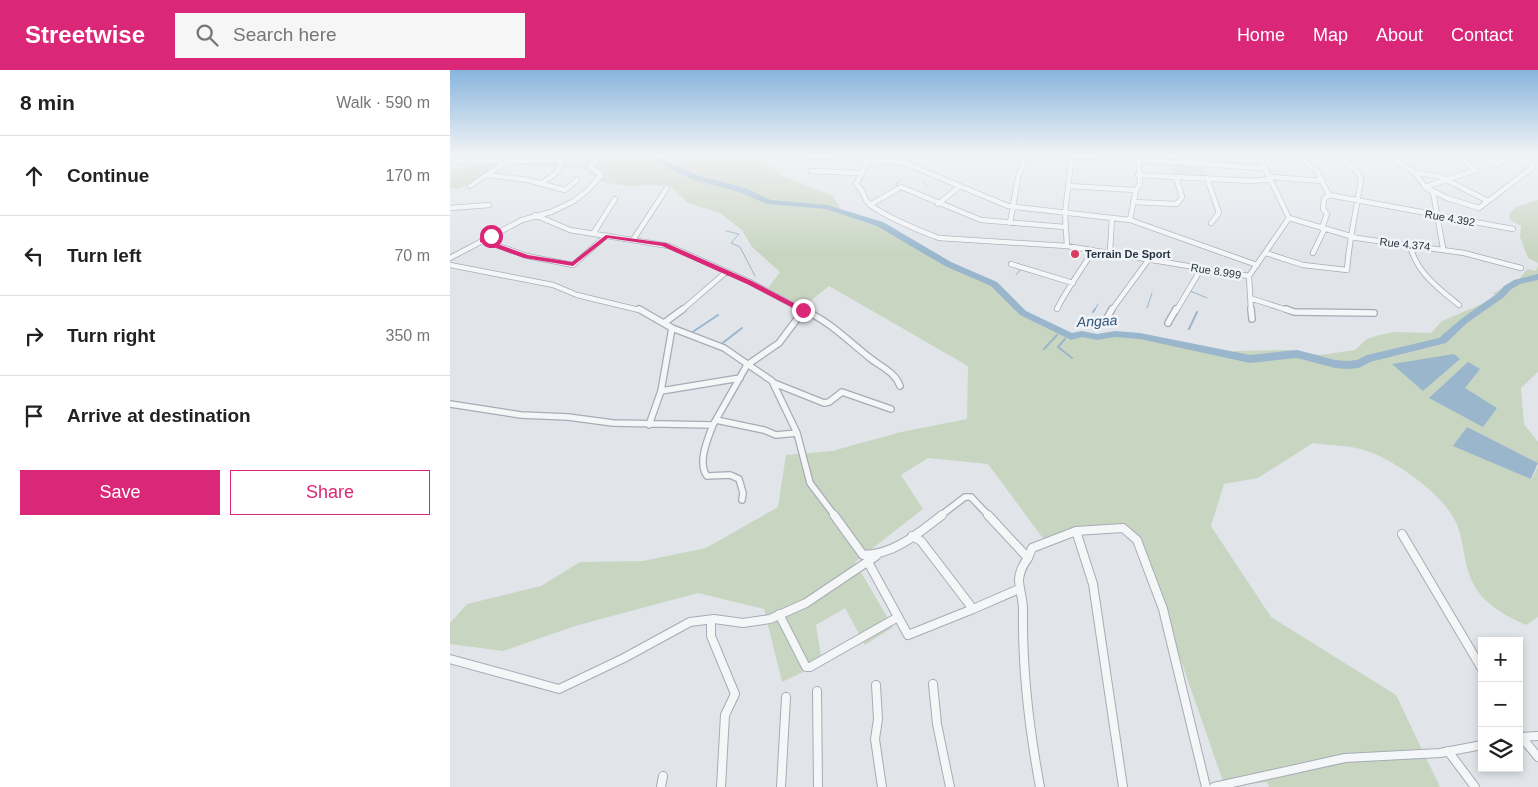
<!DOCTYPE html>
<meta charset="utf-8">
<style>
:root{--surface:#fff;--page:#f6f6f6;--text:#222;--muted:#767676;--line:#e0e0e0;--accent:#db2777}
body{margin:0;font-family:Arial,sans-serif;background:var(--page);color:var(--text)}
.controls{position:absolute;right:15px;bottom:15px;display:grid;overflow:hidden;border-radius:0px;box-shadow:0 2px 8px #0003}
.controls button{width:45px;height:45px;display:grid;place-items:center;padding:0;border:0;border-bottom:1px solid var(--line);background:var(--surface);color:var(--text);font:25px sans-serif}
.stop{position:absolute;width:15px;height:15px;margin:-11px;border:4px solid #db2777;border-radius:50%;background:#fff}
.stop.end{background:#db2777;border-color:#fff;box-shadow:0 1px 5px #0008}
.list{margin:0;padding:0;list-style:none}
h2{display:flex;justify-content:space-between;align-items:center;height:65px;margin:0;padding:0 20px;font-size:21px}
h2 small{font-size:16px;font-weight:400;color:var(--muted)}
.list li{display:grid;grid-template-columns:32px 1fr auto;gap:15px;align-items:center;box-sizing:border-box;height:80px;padding:0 20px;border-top:1px solid var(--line)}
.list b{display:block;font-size:19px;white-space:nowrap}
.list em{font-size:16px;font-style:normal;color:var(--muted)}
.actions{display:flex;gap:10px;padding:15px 20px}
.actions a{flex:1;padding:11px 0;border:1px solid var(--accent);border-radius:0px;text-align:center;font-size:18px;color:var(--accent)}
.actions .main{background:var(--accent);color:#fff}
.icon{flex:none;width:28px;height:28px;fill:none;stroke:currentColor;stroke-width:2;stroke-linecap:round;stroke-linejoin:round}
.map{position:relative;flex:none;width:1088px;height:717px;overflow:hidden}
header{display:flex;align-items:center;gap:30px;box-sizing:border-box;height:70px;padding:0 25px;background:var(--accent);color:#fff}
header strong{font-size:24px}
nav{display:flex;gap:28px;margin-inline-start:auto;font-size:18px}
.search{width:350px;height:45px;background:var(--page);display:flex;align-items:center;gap:12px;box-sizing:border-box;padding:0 18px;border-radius:0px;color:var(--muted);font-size:19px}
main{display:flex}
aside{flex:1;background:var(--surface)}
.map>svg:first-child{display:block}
.built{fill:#ced4dc}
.green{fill:#c8d5c1}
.water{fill:#99b6cc}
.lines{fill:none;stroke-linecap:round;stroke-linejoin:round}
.stream-far1{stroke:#99b6cc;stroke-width:1}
.stream{stroke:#99b6cc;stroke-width:2}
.river{fill:#99b6cc;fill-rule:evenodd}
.minor-far2-casing{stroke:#a6acb5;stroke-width:6}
.minor-far1-casing{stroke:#a6acb5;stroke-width:8}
.minor-casing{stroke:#a6acb5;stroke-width:10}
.minor-far2{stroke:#f4f6f8;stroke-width:4.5}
.minor-far1{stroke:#f4f6f8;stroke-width:5.5}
.minor{stroke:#f4f6f8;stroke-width:8}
.route{fill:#db2777}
.poi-dot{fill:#d73e61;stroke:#f0f4f7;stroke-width:2}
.labels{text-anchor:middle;stroke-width:5;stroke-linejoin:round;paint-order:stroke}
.far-street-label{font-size:11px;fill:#283443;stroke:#f0f4f7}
.far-poi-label{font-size:11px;font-weight:bold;fill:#283443;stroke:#f0f4f7;text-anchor:start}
.water-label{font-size:14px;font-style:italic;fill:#2f567a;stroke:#f0f4f7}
</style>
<header>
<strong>Streetwise</strong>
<div class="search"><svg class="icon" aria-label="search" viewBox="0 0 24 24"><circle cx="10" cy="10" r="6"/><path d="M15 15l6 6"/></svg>Search here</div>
<nav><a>Home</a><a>Map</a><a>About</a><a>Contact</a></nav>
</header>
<main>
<aside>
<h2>8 min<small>Walk · 590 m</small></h2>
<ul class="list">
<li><svg class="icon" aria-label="ahead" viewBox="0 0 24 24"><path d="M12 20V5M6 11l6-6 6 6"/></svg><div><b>Continue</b></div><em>170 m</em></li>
<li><svg class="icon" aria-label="left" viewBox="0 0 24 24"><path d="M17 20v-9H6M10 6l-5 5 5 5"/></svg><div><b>Turn left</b></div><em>70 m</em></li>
<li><svg class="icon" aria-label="right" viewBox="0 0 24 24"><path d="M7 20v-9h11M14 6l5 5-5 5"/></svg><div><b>Turn right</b></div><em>350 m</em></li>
<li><svg class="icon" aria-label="arrive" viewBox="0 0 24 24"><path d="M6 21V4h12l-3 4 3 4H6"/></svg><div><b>Arrive at destination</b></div></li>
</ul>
<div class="actions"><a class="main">Save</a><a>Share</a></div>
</aside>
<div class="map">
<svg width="1088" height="717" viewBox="0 0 1088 717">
<rect width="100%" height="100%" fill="#e1e5ea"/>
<!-- built -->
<path class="built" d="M 723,93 L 753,96 L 756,108 L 725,107 Z"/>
<!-- green -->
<path class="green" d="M 35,84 L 304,84 L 333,106 L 383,126 L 392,142 L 444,161 L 498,194 L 544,214 L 573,243 L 621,267 L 632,264 L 647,267 L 665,264 L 676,264 L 715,269 L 772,284 L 786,281 L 840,280 L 870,285 L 905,280 L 917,269 L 929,265 L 945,262 L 981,263 L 992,251 L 1048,227 L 1043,223 L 1068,211 L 1077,199 L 1086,201 L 1088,195 L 1088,302 L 1071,318 L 1074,354 L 1088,372 L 1088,393 L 1017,358 L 1082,409 L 1088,396 L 1088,547 L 1076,555 C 1054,545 1031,533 1021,509 C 1014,493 1014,474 1008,457 C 997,427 949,393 920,382 C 903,375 880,376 863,373 L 808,408 L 774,414 L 761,456 L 821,547 L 946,625 L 990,717 L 819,717 L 817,712 L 775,717 L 697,493 L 672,455 L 595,471 L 538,394 L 478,388 L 451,405 L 473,439 L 405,492 L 443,557 L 415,575 L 395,538 L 366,555 L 372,593 L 332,612 L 314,539 L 248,523 L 125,556 L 53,581 L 0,574 L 0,553 L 17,534 L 91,516 L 130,492 L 193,491 L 256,478 L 328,437 L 336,385 L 382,381 L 451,362 L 517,349 L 518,296 L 379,216 L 353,237 L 318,218 L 330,202 L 302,177 L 292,160 L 270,143 L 238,133 L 219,115 L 179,116 L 152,112 L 129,97 L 92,97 L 54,93 L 10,119 L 0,118 L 1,100 L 37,92 L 42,87 Z
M 1088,130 L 1088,193 L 1078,188 L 1070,167 L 1071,156 L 1060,150 L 1059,144 L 1066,137 Z"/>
<!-- water -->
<path class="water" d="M 1004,284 L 1010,289 L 973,321 L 942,294 Z
M 1018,292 L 1030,299 L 1015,318 L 1047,338 L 1033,357 L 979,328 Z
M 1017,357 L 1088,393 L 1081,409 L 1003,376 Z"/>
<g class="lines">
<!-- stream-far1 -->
<path class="stream-far1" d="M 472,112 L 477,116
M 447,117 L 446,114 L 451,110
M 276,161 L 289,164 L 281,173 L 290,177 L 305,206
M 566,205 L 571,199
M 738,220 L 757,228
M 697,238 L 702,223
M 644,241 L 648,234"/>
<!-- stream -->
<path class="stream" d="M 643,242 L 645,239
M 715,254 L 719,245
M 739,259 L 747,242
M 241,263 L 268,245
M 615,269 L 608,277 L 622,288
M 270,275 L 292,258
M 594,279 L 607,265"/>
<!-- river -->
<path class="river" d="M 191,84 L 201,84 L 247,105 L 295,118 L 321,130 L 377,135 L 433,152 L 501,192 L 547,212 L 576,241 L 622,263 L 632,261 L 647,264 L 665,261 L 690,263 L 800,285 L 847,280 L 885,290 L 897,291 L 907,290 L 917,285 L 989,268 L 1011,249 L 1048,223 L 1054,216 L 1064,210 L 1088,204 L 1088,210 L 1070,214 L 1060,220 L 1054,227 L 1017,253 L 996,273 L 920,292 L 909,298 L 897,299 L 885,298 L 847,288 L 800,293 L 690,269 L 665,267 L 647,270 L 632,267 L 621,270 L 570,245 L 541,216 L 495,196 L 427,156 L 376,139 L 317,134 L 289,122 L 241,109 Z"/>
<!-- minor-far2 casing -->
<g class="minor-far2-casing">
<path id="minor-far2" d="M 336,84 L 452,92 L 558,136 L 680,150 L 686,120 L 690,114 L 688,84
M 422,84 L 406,114 C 414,121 412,122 416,130 C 423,142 475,163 489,168 L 617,176 L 799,206 L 839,148 L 808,84
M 599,84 L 814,98
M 843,84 L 867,101 L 879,125 L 874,129 L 873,139 L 877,144 L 872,158 L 874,160 L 863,183
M 937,84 L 965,103 L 976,118 L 983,122 L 993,178
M 1030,84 L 1048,95
M 0,91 L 113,91 L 107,102 L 91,114
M 972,91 L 985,84
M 736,93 L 737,84
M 361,101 L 412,103
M 965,103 L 989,106 L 1038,131
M 38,105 L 78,110 L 115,120 L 127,110
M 688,105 L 803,111 L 821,109
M 820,107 L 873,111
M 757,108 L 769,143 L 761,153
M 20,116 L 59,90
M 618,116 L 686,120
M 975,117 L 997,128 L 1029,138 L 1083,97 L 1082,94 L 1063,84
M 975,117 L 1026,100 L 1010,87 L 1018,84
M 879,125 L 1063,159
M 683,132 L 727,134 L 732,127 L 726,107
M 488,134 L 509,117
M 420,135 L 451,117 L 531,150 L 615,157
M 0,138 L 39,135
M 85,145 L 120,160 L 219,176 L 300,212 L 354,241
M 839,148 L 907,168 L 1014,183 L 1071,198
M 680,150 L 807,195
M 560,153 L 568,107 L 576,84
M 143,164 L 165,129
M 32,170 L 77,186 L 123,195 L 156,166
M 183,170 L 217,118
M 960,175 C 966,202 988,218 1009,235
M 617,176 L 615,143 L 622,84
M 660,182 L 662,148
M 816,183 L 853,195 L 897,200 C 899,169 907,139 911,108 L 905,99 L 887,84
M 0,188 L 72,150 L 101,142 L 124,131 L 138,120 L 151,105 L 141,97 L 151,84
M 561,194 L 623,213
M 0,195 L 103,215 L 127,225 L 193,241
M 799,206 L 801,241
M 800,228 L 840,241
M 607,239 C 617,218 632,200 643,180
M 231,241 L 276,202
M 661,241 L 699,189
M 726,241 L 751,199"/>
</g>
<!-- minor-far1 casing -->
<g class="minor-far1-casing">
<path id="minor-far1" d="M 189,239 L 222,258 L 274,278 L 322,311 L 347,363 L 360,413 L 385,446
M 351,239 C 380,251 396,269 420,288 C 431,297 445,302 450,316
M 801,239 L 802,249
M 836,239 L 844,242 L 924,243
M 657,248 L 662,239
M 214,253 L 233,239
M 718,253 L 726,239
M 324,313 L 374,333 L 379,332 L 392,322 L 441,339
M 211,321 L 222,258
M 0,334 L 71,345 L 118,347 L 163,353 L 263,355 L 297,295 L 329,273 L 353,241
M 266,350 L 314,360 L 326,365 L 347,363
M 199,355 L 211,321 L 290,308
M 263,355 C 258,368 247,393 257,406 L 280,405 L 289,409 L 293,423 L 292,430
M 490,446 L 515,427 L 521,427 L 539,446"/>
</g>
<!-- minor casing -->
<g class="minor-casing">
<path id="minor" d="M 384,445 L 413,485 C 443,485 469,463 492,445
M 538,445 L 578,488 C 573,495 570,500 569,509 C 569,519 573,529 573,539 C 572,599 579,658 590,717
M 626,461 L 643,514 L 673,717
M 952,464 L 1032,599
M 578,488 L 582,478 L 626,461 L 673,458 L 687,470 L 713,539 L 756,717
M 418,492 L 458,565 L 523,539 L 471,471 L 462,466
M 523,539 L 569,519
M 329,544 L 356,597 L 360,597 L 448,547
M 261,551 L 261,566 L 285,624 L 275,645 L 271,717
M 0,589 L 109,619 L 174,588 L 240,552 L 264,549 L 293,553 L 320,549 L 356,533 L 426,486
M 483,614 L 487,654 L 500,717
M 426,615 L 428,649 L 425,669 L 432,717
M 367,621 L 368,717
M 1069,664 L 1088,687
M 1069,667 L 1088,666
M 998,681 L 1025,717
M 211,717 L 213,706
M 331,717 L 336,627
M 764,717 L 895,688 L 990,683 L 1032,675"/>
</g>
<!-- minor-far2 -->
<use href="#minor-far2" class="minor-far2"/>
<!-- minor-far1 -->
<use href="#minor-far1" class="minor-far1"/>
<!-- minor -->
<use href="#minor" class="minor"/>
</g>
<!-- sky -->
<linearGradient id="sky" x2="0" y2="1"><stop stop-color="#88b5dd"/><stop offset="0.46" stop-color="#f2f3f6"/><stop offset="1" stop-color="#f2f3f6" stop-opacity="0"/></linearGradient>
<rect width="1088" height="184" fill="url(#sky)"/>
<!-- route -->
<path class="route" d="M 38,165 L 44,166 L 37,170 L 78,185 L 122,192 L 156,165 L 216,173 L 302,211 L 357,240 L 351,242 L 297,214 L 212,176 L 158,168 L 123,196 L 74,188 L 30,172 L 30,169 Z"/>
<!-- markers -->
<circle class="poi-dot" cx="625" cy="184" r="5"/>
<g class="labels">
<!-- far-street labels -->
<g class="far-street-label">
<text transform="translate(1000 148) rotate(10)" y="4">Rue 4.392</text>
<text transform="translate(955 174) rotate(6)" y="4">Rue 4.374</text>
<text transform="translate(766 201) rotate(9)" y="4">Rue 8.999</text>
</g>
<!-- far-poi labels -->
<g class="far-poi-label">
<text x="635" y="188">Terrain De Sport</text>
</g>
<!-- water labels -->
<g class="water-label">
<text transform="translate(647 251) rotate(-3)" y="5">Angaa</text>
</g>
</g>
</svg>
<div class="controls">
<button>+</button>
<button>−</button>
<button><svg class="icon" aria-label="layers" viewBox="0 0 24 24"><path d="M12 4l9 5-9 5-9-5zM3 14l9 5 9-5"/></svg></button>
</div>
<div class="stop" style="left:41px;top:166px"></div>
<div class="stop end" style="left:353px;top:240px"></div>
</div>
</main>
